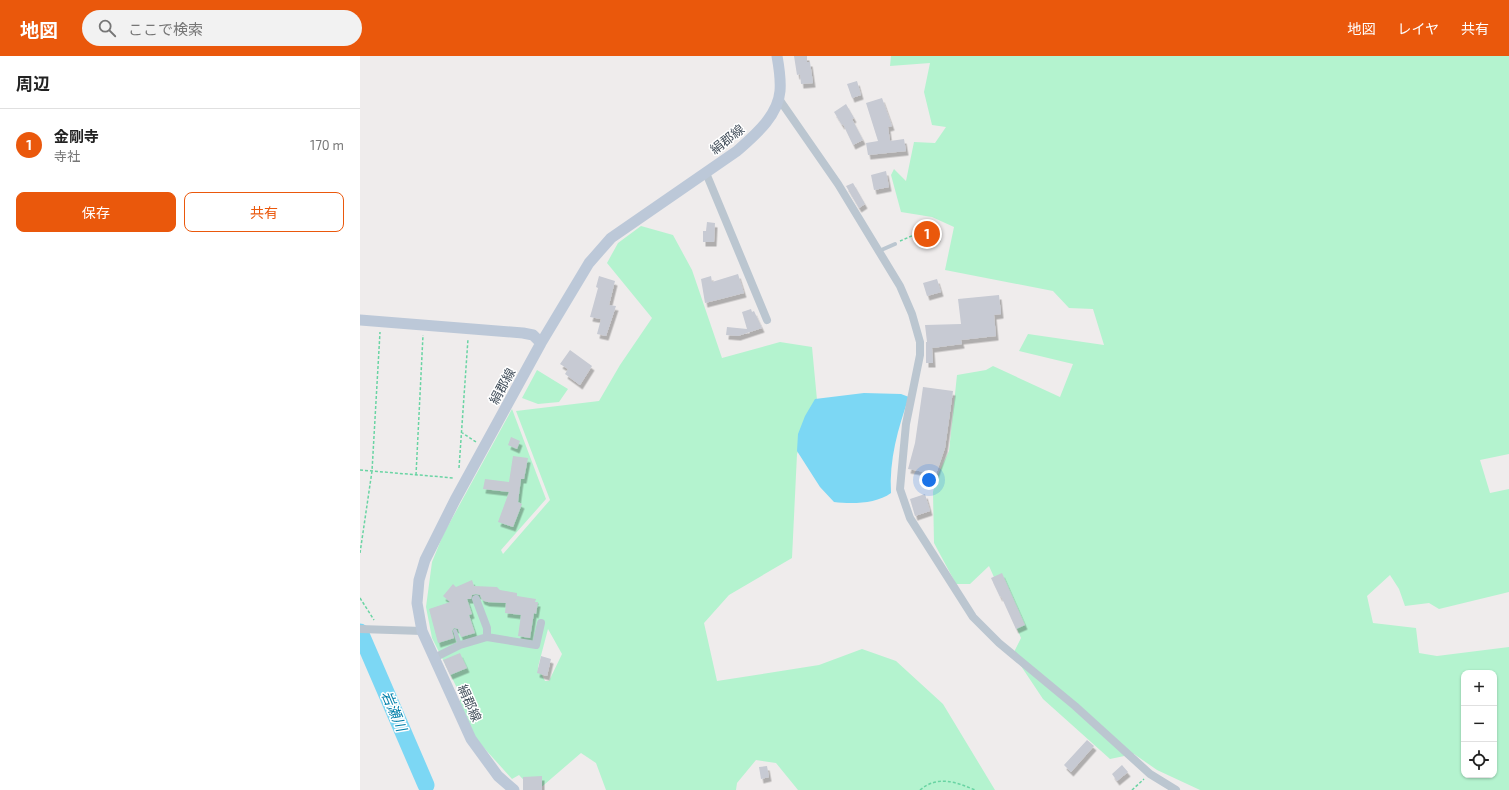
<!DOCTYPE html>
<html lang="ja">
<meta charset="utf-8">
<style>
:root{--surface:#fff;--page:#f2f2f2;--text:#222;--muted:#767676;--line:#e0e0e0;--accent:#ea580c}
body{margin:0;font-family:"Exo 2","Noto Sans JP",sans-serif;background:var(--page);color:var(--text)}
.controls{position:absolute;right:12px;bottom:12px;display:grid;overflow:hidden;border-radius:8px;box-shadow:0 1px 3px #0004}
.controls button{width:36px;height:36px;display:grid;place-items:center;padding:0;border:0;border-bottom:1px solid var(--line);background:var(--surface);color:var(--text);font:20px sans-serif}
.you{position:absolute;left:569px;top:424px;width:14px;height:14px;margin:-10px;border:3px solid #fff;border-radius:50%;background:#1a73e8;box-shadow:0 0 0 6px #1a73e833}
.badge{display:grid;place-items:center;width:26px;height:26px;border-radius:50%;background:var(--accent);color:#fff;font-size:13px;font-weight:700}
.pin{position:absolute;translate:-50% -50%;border:2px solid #fff;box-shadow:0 1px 4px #0006}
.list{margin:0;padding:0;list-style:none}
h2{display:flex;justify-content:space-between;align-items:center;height:52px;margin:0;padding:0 16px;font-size:17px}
h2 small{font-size:13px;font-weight:400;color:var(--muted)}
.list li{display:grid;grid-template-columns:26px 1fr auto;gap:12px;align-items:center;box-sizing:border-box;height:72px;padding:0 16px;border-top:1px solid var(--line)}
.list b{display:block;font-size:15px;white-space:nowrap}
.list p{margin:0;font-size:13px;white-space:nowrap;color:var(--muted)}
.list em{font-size:13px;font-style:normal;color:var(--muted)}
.actions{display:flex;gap:8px;padding:12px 16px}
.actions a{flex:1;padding:9px 0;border:1px solid var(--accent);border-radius:8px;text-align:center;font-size:14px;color:var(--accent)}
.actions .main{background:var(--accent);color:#fff}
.icon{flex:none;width:22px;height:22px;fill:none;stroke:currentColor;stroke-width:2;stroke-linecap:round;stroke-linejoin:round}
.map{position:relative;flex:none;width:1149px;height:734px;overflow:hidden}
header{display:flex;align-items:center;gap:24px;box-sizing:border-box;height:56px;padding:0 20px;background:var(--accent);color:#fff}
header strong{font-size:19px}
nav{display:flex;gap:22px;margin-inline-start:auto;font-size:14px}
.search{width:280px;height:36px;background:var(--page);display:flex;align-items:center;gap:10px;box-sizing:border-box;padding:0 14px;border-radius:22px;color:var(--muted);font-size:15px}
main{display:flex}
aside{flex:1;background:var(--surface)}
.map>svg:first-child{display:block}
.green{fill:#b4f3cf;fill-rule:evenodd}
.water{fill:#7cd7f4}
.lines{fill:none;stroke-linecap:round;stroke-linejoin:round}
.stream{stroke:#7cd7f4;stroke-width:3}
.river{stroke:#7cd7f4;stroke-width:17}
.building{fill:#c7cad3;filter:url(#shadow)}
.path{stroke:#69d4a3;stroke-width:1.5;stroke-dasharray:3 2;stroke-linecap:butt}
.lane{stroke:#bbc6d0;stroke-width:4}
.street{stroke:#bbc6d0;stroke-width:8}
.secondary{stroke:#bcc8d8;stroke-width:11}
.labels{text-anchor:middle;stroke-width:3;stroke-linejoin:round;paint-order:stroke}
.street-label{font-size:13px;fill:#434f5b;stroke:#fff}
.water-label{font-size:14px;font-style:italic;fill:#017fa9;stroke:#fff}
</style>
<header>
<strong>地図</strong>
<div class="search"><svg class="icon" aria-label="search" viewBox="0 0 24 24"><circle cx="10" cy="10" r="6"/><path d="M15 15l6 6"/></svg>ここで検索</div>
<nav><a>地図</a><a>レイヤ</a><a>共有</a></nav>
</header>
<main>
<aside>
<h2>周辺<small></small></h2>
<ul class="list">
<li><span class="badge">1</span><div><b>金剛寺</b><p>寺社</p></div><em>170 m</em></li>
</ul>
<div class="actions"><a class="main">保存</a><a>共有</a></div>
</aside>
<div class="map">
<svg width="1149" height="734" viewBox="0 0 1149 734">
<defs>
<filter id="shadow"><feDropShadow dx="2.5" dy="4.5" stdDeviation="0" flood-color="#0004"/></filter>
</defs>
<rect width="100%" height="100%" fill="#efecec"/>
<!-- green -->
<path class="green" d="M 531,0 L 1149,0 L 1149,398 L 1120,404 L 1130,437 L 1149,433 L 1149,536 L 1079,553 L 1069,547 L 1045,550 L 1039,533 L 1030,519 L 1007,540 L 1013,567 L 1056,572 L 1059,597 L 1077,600 L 1149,591 L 1149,734 L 840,734 L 797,714 L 774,698 L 750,703 L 683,643 L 653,598 L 661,582 L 629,510 L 610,528 L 596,528 L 574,487 L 573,436 L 576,423 L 589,395 L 597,319 L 626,314 L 633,310 L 700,341 L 713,308 L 659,295 L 668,278 L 744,289 L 733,253 L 709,252 L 693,235 L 585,214 L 594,171 L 572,161 L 541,156 L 531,119 L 534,113 L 546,125 L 554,86 L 575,87 L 586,71 L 572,69 L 564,36 L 570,7 L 530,10 ZM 1104,617 L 1134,617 L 1134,719 L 1104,719 Z
M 281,170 L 313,179 L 332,214 L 362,302 L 420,286 L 452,291 L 457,344 L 437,398 L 432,502 L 369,539 L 344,567 L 357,625 L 459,609 L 502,593 L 536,605 L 583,648 L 635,734 L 438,734 L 416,707 L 396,704 L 377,727 L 376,734 L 246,734 L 236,707 L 221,697 L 178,734 L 173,734 L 159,719 L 152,723 L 116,683 L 99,649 L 101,640 L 72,582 L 66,551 L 72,506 L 83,479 L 152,353 L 186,443 L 141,494 L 143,498 L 190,444 L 156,355 L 239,345 L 260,309 L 292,262 L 247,207 L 258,187 ZM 188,573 L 202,598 L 189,625 L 185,625 L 178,611 Z
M 177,314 L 208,333 L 199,346 L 178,348 L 162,342 Z"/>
<!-- water -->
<path class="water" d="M 504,337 L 541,338 L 549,341 C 538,372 529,404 531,437 C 516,448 492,448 474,446 L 460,431 L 437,395 L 438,378 L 445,360 L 455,343 Z"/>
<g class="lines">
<!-- stream -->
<path class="stream" d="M 66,729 L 68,734"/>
<!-- river -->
<path class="river" d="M 0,576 L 66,729"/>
</g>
<!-- building -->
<path class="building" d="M 434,0 L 447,0 L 447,6 L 450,6 L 453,27 L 441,28 L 440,18 L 437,19 Z
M 497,25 L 501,39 L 492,42 L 487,28 Z
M 522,42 L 532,70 L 528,71 L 530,85 L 544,83 L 546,95 L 508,99 L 506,87 L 518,85 L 506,47 Z
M 486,48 L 494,62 L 492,63 L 503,84 L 493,89 L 483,68 L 482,69 L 474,56 Z
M 526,115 L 529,131 L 514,134 L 511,119 Z
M 493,127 L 505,148 L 499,152 L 486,130 Z
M 573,165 L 578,181 L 563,186 L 562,182 L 559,182 L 556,174 L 559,174 L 558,170 Z
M 347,166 L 355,167 L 354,186 L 343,186 L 343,175 L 346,175 Z
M 378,218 L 384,237 L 345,247 L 341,223 L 351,220 L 352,226 Z
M 239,220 L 255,225 L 249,249 L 256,250 L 246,280 L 237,278 L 241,263 L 230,261 L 238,232 L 236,231 Z
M 577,223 L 581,236 L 567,240 L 563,227 Z
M 639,239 L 641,258 L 634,259 L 636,280 L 601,284 L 602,288 L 572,292 L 573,307 L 566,307 L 566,286 L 567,286 L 565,269 L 601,268 L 598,243 Z
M 391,253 L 392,256 L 394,255 L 402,272 L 378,280 L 366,279 L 367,271 L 387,273 L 382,256 Z
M 210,294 L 232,310 L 220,329 L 205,318 L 208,313 L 200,308 Z
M 563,331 L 593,335 L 585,392 L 576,418 L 548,413 L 555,387 Z
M 151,381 L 160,385 L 157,393 L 148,389 Z
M 153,400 L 168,402 L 164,423 L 161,423 L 158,446 L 162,448 L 153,471 L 138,466 L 149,436 L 123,433 L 125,423 L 149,426 Z
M 565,438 L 570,455 L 555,460 L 550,443 Z
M 642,517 L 665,569 L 656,573 L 641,540 L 640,541 L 631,522 Z
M 112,524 L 114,530 L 137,531 L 140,534 L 157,537 L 157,540 L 176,543 L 175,546 L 178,546 L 176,558 L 174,557 L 170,582 L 158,580 L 161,559 L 145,557 L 146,547 L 127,546 L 122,544 L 120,539 L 116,538 L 112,539 L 111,543 L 107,543 L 112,558 L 109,559 L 115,577 L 101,581 L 98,573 L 94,572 L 92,575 L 94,582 L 78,587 L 69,553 L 90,546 L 83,540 L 93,528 L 96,531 Z
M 100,597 L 107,612 L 90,619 L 83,604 Z
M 181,600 L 191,603 L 187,620 L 177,617 Z
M 727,684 L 734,690 L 711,716 L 704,709 Z
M 762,709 L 768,716 L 757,725 L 752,718 Z
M 407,710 L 409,721 L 401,723 L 399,711 Z
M 182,720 L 182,734 L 163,734 L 163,721 Z"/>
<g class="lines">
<!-- path -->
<path class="path" d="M 540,185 L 554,179
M 101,376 L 116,386
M 99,412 L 108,283
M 0,414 L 94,422
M 56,419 L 63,279
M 0,497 L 12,415 L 20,276
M 0,542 L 14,564
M 560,734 C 578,719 596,726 615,734
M 772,734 L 784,723"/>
<!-- lane -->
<path class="lane" d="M 519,195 L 535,188
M 95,575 L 100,589"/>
<!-- street -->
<path class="street" d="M 419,43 L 478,128 L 540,230 L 552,258 L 560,286 L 560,299 L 546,368 L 540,433 L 550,462 L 613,561 L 639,587 L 715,650 L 790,718 L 816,734
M 346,117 L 407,264
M 0,573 L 62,575
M 127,581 L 176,589 L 181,567
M 74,602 L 100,589 L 127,581 L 127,572 L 116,543"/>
<!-- secondary -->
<path class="secondary" d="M 0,264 L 163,277 L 173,279 L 181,287
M 154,734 L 138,720 L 111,683 L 62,575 L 57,547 L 59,524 L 65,504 L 95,444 L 181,287 L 229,207 L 251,182 L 377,95 C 395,79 418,60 420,35 C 421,23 419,11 417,0"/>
</g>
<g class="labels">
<!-- street labels -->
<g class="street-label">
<text transform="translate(367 83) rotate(-38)" y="5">絹郡線</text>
<text transform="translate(142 330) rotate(-61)" y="5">絹郡線</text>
<text transform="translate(110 647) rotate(66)" y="5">絹郡線</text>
</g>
<!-- water labels -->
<g class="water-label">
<text transform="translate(34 655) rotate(67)" y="5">岩瀬川</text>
</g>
</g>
</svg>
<div class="controls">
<button>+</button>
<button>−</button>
<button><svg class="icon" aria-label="locate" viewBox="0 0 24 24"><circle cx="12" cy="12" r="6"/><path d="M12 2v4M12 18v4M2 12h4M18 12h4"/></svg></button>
</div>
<div class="you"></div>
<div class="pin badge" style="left:567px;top:178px">1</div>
</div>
</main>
